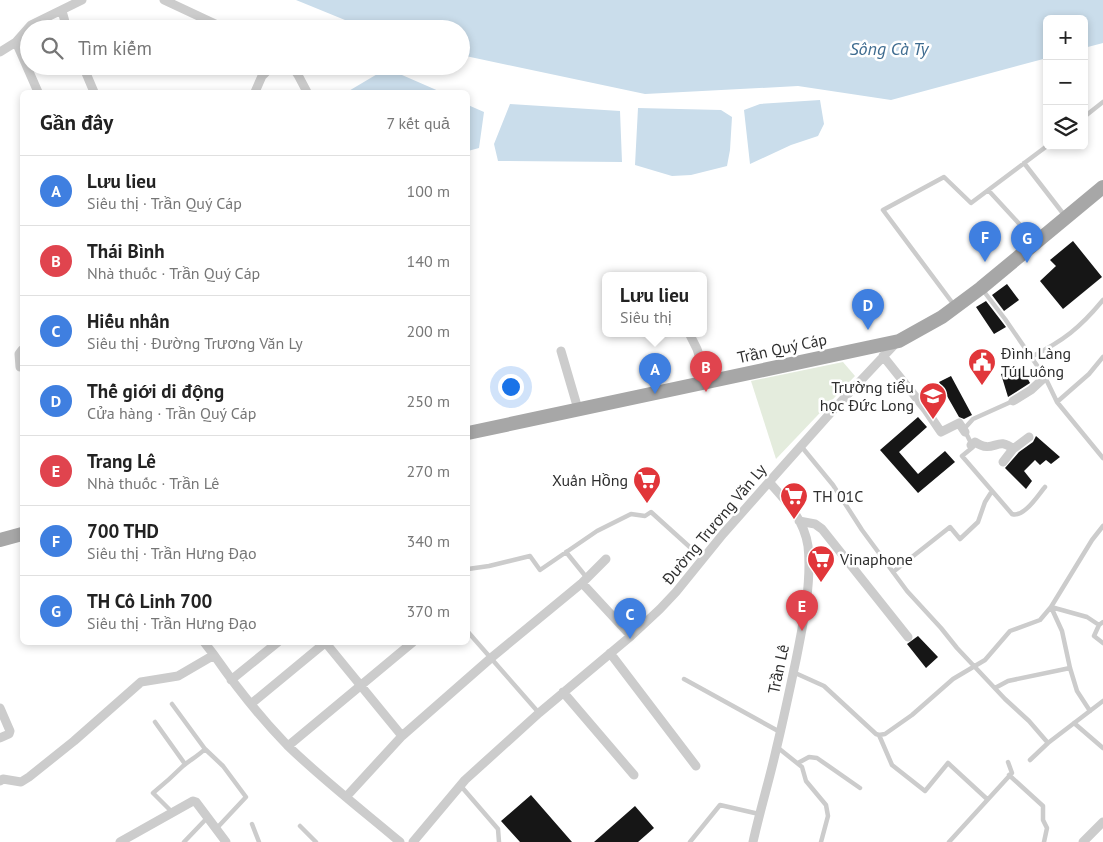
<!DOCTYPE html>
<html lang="vi">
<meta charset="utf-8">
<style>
:root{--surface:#fff;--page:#f2f2f2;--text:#222;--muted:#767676;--line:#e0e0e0;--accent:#e1363a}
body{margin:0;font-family:"PT Sans",sans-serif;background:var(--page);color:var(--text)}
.controls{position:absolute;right:15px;top:15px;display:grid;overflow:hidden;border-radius:8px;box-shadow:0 2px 8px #0003}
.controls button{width:45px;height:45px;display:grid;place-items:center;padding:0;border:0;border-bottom:1px solid var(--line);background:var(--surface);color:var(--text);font:25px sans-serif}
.you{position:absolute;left:510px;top:386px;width:18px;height:18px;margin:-12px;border:4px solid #fff;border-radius:50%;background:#1a73e8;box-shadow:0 0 0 8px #1a73e833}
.badge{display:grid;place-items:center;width:32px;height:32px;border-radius:50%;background:var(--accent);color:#fff;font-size:16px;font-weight:700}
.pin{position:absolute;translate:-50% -41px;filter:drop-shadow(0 1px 2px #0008)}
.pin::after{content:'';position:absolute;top:26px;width:18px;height:15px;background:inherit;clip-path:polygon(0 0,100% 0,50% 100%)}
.popup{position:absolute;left:602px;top:272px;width:105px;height:65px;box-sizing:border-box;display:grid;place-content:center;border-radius:8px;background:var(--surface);filter:drop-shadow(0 1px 4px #0005);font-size:16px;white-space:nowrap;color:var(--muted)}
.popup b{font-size:19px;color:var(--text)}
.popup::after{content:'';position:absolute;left:50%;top:100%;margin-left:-10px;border:10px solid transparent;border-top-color:var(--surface)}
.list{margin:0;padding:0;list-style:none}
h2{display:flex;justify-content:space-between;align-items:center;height:65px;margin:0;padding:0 20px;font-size:21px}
h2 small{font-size:16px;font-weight:400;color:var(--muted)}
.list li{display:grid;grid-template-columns:32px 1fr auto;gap:15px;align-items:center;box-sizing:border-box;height:70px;padding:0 20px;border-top:1px solid var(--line)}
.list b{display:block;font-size:19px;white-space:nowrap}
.list p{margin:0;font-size:16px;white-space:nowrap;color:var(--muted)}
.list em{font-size:16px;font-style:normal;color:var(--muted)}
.icon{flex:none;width:28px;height:28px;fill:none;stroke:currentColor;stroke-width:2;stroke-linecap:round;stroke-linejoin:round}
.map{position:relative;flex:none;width:1103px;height:842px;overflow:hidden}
.search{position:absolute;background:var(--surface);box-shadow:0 2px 8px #0003;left:20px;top:20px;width:450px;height:55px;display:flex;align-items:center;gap:12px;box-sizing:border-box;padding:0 18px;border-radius:28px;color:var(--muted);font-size:19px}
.panel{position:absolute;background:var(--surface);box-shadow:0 2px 8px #0003;left:20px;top:90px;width:450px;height:555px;border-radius:8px}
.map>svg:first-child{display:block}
.green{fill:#e4ecdd}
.water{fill:#caddeb}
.building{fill:#161616}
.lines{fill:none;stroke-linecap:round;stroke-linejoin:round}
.service{stroke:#ccc;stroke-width:4.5}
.minor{stroke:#ccc;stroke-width:9}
.primary{stroke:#a7a7a7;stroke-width:14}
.labels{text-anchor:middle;stroke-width:5;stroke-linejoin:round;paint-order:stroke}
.street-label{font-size:16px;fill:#2f2f2f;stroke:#fff}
.poi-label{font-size:16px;fill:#2f2f2f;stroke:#fff;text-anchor:start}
.water-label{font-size:18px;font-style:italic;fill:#3f6c90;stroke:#fff}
</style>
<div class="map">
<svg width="1103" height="842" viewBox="0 0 1103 842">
<rect width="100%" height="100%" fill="#fff"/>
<!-- green -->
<path class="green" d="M 843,362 L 855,376 L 776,459 L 751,381 Z"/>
<!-- water -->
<path class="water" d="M 296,0 L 1103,0 L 1103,43 L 1084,48 L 1084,19 L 1047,19 L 1047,58 L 891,100 L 798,86 L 645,94 L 461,55 L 461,29 L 367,29 Z
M 379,73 L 402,75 L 441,92 L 347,92 Z
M 820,100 L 824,124 L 818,136 L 791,145 L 750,164 L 744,110 L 760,104 Z
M 510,104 L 620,111 L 622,162 L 498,161 L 494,144 Z
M 468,105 L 484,112 L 479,148 L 468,151 Z
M 638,108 L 721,110 L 732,117 L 730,150 L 727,166 L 691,175 L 672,176 L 635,165 Z"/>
<!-- building -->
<path class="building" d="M 1073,241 L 1102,277 L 1063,309 L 1040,281 L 1056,266 L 1050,260 Z
M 1007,284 L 1019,300 L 1004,311 L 992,295 Z
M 986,301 L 1006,327 L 994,334 L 976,307 Z
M 1022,368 L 1030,383 L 1008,397 L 1001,374 Z
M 951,376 L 972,415 L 964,419 L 959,417 L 939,382 Z
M 918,417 L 927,427 L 899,452 L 918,474 L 945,451 L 955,462 L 918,493 L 880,450 Z
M 1036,436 L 1060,457 L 1051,464 L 1046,460 L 1040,465 L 1035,460 L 1024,471 L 1032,481 L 1026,489 L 1005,468 L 1019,452 L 1033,442 Z
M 918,636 L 938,657 L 926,668 L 907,644 Z
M 531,795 L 572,842 L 520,842 L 501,821 Z
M 635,806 L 654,828 L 638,842 L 594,842 Z"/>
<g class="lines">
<!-- service -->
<path class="service" d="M 1084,117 L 1103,102
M 1024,163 L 1065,216
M 989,191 L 1035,241
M 982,289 L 1005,319 L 1045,377 L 1057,402 L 1103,458
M 954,305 L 883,210 L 944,177 L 971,203 L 1047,146
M 1031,357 C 1063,341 1080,328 1103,300
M 1013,401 L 973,419 L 964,429 L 973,447 L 962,456 L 1012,514 C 1024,518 1038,495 1045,487
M 1057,402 L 1089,374 L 1103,357
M 801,446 L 833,485 L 862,530 L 907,591 L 941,628 L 957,648 L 1005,699 L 1029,721 L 1048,743
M 566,552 L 587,578
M 468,569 L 489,566 L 530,556 L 540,570 L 597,531 L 631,514 L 645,516 L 651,512 L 703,559
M 893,572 L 950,527 L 960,539 L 978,522 L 985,502 L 992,491
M 1051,607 L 1062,631 L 1070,668 L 1077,691 L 1090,711
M 1051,607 L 1087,617 L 1099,625 L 1103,622
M 1099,625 L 1094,636 L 1103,643
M 468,632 L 539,713
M 793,672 L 824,686 L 876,734 L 879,735 L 885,734 L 912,715 L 953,679 L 985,660 L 1010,631 L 1040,620 L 1051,607 L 1092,540 L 1103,526
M 684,679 L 780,732
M 995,688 L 1008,681 L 1070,668
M 172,704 L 205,749
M 155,722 L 185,764
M 1074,723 L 1103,748
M 879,735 L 892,765 L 925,791 L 948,763 L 987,799
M 777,747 L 802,767 L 806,781 L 826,805 L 828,816 L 821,842
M 1030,760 L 1048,743 L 1103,701
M 798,763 L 809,757 L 817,758 L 860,788
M 1009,775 L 1043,806 L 1043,820 L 1047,828 L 1044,842
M 460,785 L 498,829 L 499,842
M 172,812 L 153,793 C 164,784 173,776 183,766 C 190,760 198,756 205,749 L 223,766 L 246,797 L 216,829
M 252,824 L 259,842
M 300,826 L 316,842
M 184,842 L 208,817
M 690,842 L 720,805 L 759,814
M 949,842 L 1012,773 L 1008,762"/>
<!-- minor -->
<path class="minor" d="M 164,0 L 226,29
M 62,11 L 67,29
M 16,42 L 38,92
M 0,52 L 16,42 L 31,25 L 82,0
M 83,66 L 94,92
M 292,66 L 298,75 L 307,92
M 255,92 L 262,76 L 272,66
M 689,333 L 697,349 L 708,382
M 561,351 L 578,409
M 883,356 L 926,410 L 941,432 L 959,423 L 965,432
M 20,367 L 19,354 L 22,350
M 1013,401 L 1031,390 L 1045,377
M 971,445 L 975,442 C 994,455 997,435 1013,449 L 1029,437
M 1003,462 L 1013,449
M 799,521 L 815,524 L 822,529 L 908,637
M 582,583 L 631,636
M 204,642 L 214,655
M 325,642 L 402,736
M 610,653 L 696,766
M 231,680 L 278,642
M 563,692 L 634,775
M 251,704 L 326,642
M 0,708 L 10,731 L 9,734 L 0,738
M 288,746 L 413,642
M 0,781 L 3,779 L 21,782 L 29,777 L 74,741 L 141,682 L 178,676 L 214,655 C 236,687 260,717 287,745 C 322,779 362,810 400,842
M 346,797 L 402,736 L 491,658 L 582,583 L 606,559
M 120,842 L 193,801 L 196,802 L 226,842
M 413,842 L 465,780 L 539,713 L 631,636 L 660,609 L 676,592 L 723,534 L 769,482 L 834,409 L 897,342
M 753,842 C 760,810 770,778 777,746 C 784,717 790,688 796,660 C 803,625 812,582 808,546 C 804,519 786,501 769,482
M 1083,842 L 1103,822"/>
<!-- primary -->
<path class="primary" d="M 468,433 L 899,341 L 942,317 L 981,288 L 1103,187
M 0,540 L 22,534"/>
</g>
<!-- icons -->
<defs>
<g id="civic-pin" transform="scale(1.4375)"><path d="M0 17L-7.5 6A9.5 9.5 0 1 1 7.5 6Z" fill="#e1363a" stroke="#fff"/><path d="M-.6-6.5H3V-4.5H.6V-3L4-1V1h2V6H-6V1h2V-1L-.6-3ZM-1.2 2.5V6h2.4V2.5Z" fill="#fff"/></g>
<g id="school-pin" transform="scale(1.4375)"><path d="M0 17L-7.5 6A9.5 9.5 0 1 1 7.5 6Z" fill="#e1363a" stroke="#fff"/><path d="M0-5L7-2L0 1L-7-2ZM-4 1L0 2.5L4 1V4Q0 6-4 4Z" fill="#fff"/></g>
<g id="supermarket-pin" transform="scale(1.4375)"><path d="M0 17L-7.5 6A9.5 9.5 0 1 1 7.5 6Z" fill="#e1363a" stroke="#fff"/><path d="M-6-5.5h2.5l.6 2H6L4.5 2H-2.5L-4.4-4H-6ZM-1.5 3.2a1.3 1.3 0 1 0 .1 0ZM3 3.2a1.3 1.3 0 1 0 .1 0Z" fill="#fff"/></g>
</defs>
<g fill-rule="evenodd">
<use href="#civic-pin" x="982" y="362"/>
<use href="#school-pin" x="933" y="396"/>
<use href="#supermarket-pin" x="647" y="480"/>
<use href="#supermarket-pin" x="794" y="496"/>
<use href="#supermarket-pin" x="821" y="559"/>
</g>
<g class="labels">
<!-- street labels -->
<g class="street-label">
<text transform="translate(782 348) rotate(-12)" y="6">Trần Quý Cáp</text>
<text transform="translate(714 524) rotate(-50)" y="6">Đường Trương Văn Ly</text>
<text transform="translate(778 669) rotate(-78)" y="6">Trần Lê</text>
</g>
<!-- poi labels -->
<g class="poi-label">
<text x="1001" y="359">Đình Làng<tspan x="1001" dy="18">Tú Luông</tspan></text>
<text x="914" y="393" text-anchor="end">Trường tiểu<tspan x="914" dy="18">học Đức Long</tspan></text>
<text x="628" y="486" text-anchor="end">Xuân Hồng</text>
<text x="813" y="502">TH 01C</text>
<text x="840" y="565">Vinaphone</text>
</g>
<!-- water labels -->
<g class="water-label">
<text x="889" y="55">Sông Cà Ty</text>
</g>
</g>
</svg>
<div class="controls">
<button>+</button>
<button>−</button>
<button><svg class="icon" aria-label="layers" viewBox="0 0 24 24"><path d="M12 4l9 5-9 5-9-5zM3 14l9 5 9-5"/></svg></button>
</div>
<div class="you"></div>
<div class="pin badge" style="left:655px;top:394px;background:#3f7fe0">A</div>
<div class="popup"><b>Lưu lieu</b>Siêu thị</div>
<div class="pin badge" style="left:706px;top:392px;background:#e0444e">B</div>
<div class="pin badge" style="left:630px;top:639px;background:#3f7fe0">C</div>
<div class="pin badge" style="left:868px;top:330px;background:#3f7fe0">D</div>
<div class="pin badge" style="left:802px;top:631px;background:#e0444e">E</div>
<div class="pin badge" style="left:985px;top:262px;background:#3f7fe0">F</div>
<div class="pin badge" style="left:1027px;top:263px;background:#3f7fe0">G</div>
<div class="search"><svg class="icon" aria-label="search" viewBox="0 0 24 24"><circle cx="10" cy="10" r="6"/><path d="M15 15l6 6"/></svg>Tìm kiếm</div>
<section class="panel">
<h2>Gần đây<small>7 kết quả</small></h2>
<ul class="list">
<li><span class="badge" style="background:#3f7fe0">A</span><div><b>Lưu lieu</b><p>Siêu thị · Trần Quý Cáp</p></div><em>100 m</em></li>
<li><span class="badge" style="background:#e0444e">B</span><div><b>Thái Bình</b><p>Nhà thuốc · Trần Quý Cáp</p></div><em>140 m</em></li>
<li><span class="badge" style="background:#3f7fe0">C</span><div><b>Hiếu nhân</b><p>Siêu thị · Đường Trương Văn Ly</p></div><em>200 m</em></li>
<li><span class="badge" style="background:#3f7fe0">D</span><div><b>Thế giới di động</b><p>Cửa hàng · Trần Quý Cáp</p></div><em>250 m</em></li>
<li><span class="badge" style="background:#e0444e">E</span><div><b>Trang Lê</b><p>Nhà thuốc · Trần Lê</p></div><em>270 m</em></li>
<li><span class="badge" style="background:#3f7fe0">F</span><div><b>700 THD</b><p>Siêu thị · Trần Hưng Đạo</p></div><em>340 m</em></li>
<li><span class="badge" style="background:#3f7fe0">G</span><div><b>TH Cô Linh 700</b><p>Siêu thị · Trần Hưng Đạo</p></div><em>370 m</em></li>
</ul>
</section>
</div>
